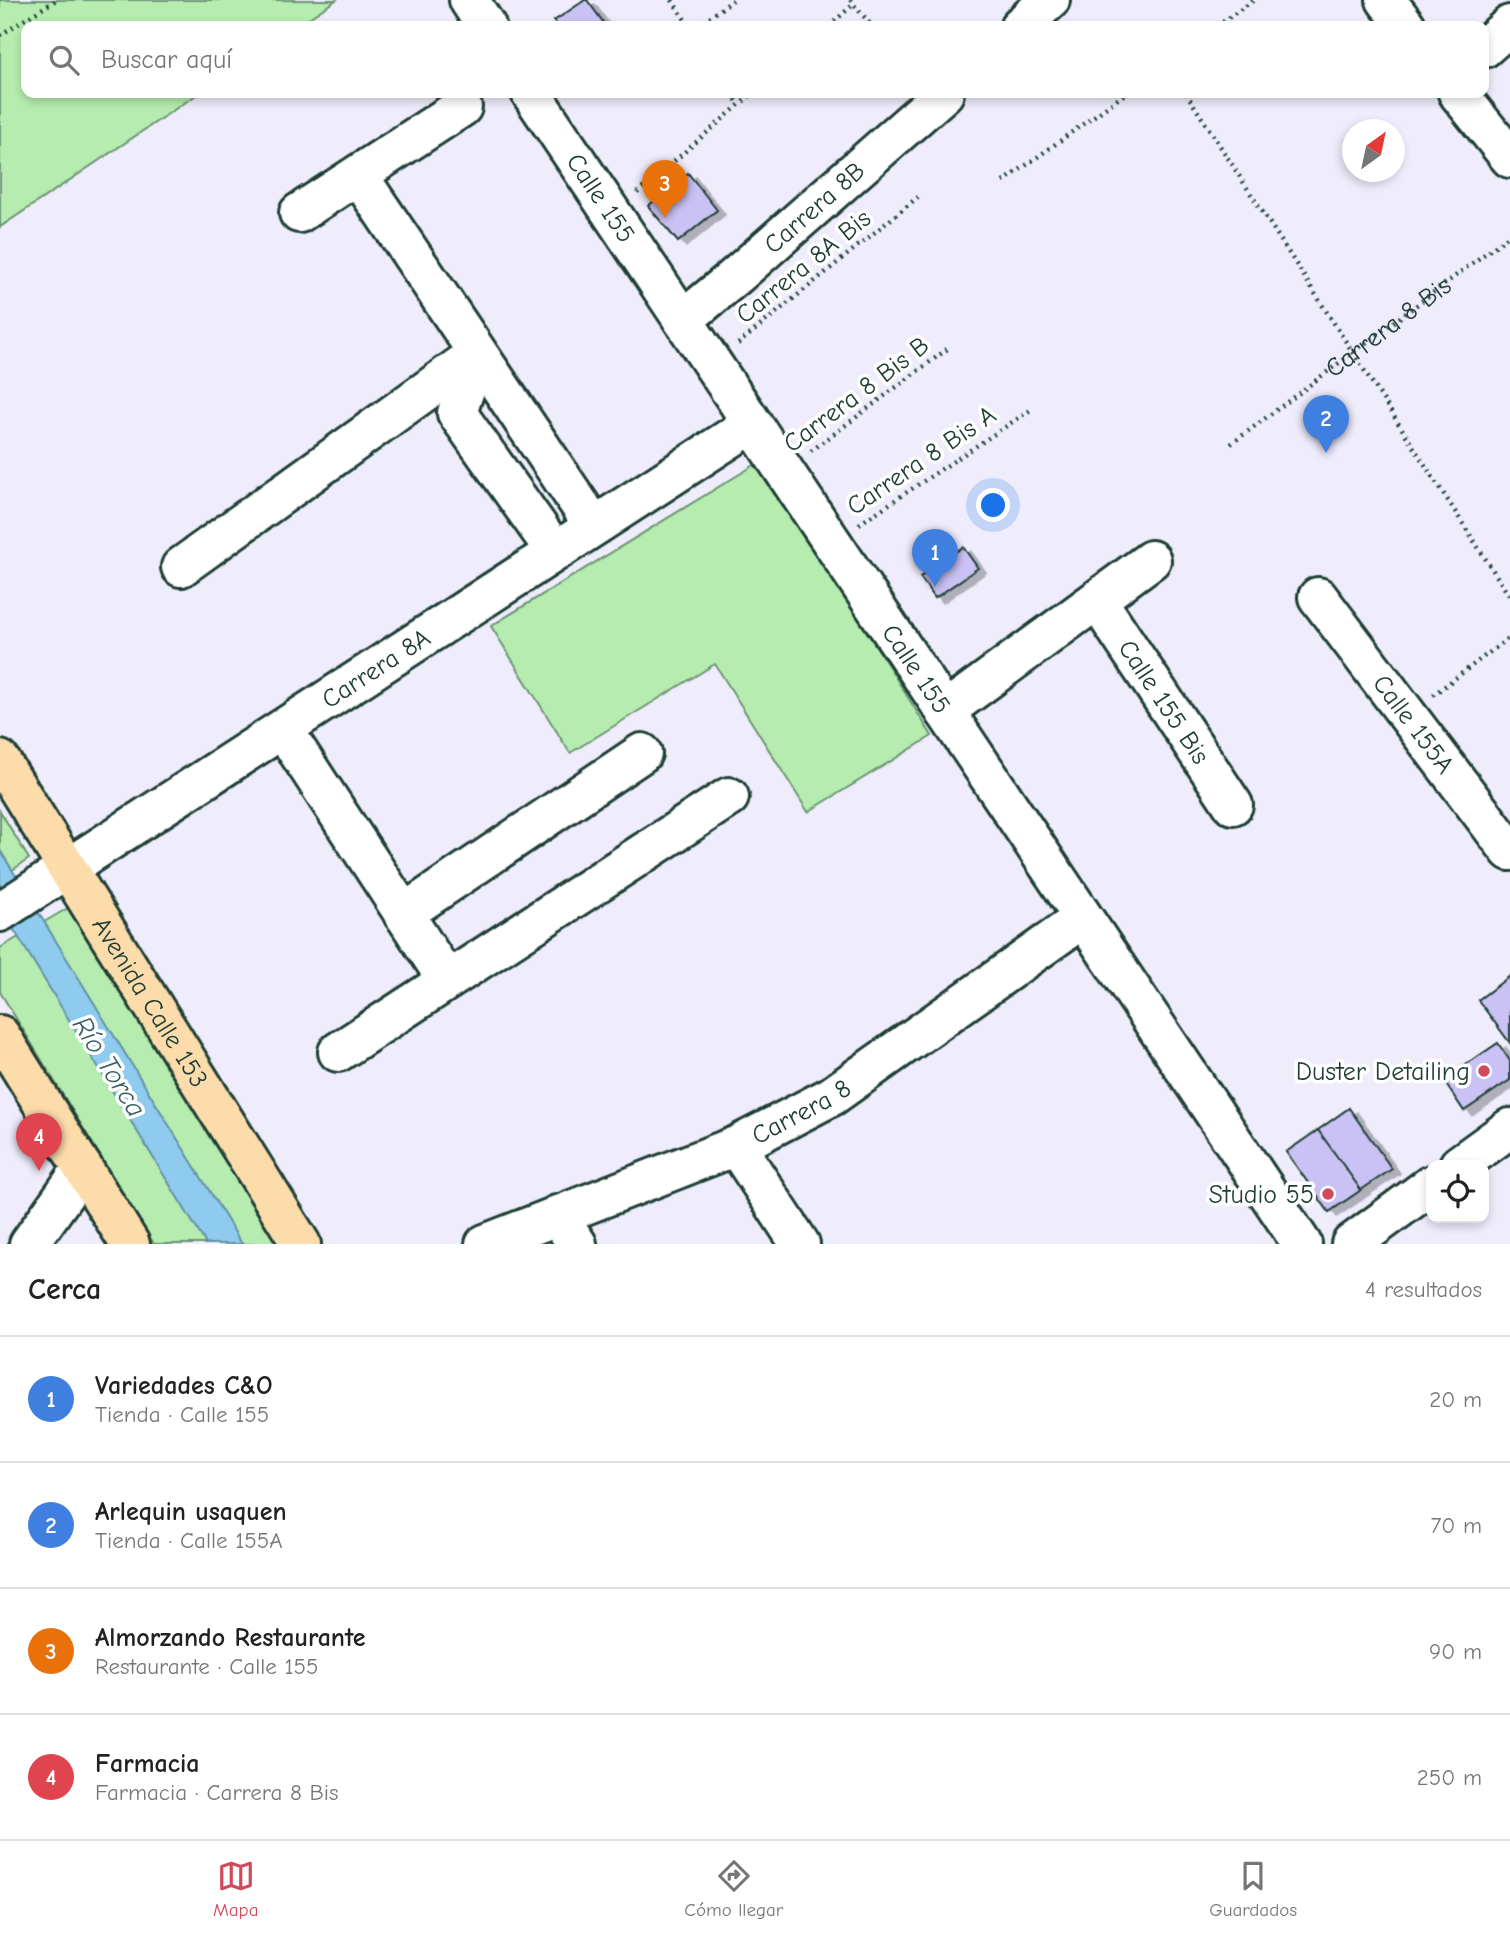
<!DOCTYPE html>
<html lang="es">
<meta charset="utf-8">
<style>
:root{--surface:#fff;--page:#f6f6f6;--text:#222;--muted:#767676;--line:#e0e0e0;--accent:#d1495b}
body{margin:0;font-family:"Comic Neue",sans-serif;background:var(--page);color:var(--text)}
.controls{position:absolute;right:21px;bottom:21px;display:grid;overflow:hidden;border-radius:14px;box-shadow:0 4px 10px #0003}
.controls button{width:63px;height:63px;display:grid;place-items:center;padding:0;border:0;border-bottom:2px solid var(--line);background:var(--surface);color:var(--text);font:35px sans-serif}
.compass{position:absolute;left:1342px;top:119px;width:63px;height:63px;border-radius:50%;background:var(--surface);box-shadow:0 4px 10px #0003;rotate:33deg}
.you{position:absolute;left:994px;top:506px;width:24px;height:24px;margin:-18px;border:5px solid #fff;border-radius:50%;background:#1a73e8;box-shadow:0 0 0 10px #1a73e833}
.badge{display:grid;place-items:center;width:46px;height:46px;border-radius:50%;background:var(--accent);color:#fff;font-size:23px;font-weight:700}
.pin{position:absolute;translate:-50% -58px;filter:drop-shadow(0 2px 4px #0008)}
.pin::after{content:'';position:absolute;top:37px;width:24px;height:21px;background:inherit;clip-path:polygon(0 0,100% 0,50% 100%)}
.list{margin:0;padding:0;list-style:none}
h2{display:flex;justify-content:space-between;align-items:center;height:91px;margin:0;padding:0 28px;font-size:30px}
h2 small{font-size:23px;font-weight:400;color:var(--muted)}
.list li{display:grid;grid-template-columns:46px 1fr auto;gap:21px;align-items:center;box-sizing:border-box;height:126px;padding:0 28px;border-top:2px solid var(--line)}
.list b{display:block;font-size:26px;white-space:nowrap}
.list p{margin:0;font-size:23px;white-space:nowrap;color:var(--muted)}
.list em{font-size:23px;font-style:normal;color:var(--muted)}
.icon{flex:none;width:38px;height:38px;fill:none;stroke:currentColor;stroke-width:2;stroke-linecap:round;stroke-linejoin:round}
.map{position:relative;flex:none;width:1510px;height:1244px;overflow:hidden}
.search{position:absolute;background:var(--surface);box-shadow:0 4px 10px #0003;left:21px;right:21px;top:21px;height:77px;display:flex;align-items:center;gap:18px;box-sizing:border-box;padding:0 24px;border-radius:14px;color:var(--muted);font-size:26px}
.sheet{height:595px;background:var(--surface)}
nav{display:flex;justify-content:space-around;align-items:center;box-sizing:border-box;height:98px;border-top:2px solid var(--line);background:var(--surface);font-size:19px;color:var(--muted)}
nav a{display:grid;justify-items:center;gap:4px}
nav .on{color:var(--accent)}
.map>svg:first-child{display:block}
.green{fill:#b6ecaf;stroke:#6a9472;stroke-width:2}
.water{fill:#8fcbef;stroke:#6292a4;stroke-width:2}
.building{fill:#cac2f4;stroke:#1f3d34;stroke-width:2;filter:url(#shadow)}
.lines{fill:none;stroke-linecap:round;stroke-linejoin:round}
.minor-casing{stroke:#1f3d34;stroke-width:44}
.major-casing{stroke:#1f3d34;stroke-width:44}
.path{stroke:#1f3d34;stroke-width:4.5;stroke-dasharray:2 5;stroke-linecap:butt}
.minor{stroke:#fff;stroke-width:38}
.major{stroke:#fddcac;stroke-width:38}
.poi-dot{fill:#d1495b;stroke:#fff;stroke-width:2.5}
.labels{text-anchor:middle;stroke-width:7;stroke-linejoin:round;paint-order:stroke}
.street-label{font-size:26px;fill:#1f3d34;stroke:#fff}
.poi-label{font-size:26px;fill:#1f3d34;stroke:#fff;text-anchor:end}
.water-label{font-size:28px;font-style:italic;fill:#3b6063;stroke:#fff}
</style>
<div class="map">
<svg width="1510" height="1244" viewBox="0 0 1510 1244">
<defs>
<filter id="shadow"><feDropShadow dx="8" dy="4.5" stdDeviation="0" flood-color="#0004"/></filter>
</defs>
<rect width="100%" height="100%" fill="#efedfc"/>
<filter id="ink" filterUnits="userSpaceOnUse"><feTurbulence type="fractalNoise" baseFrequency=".0143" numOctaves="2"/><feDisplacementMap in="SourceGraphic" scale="14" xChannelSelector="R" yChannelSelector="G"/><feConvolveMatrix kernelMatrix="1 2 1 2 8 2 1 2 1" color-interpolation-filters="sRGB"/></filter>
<g filter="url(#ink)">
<!-- green -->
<path class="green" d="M 0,0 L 336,0 L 297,26 L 26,26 L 26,93 L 199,93 L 0,227 Z
M 761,461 L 932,736 L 808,812 L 715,664 L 570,753 L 491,626 Z
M 0,811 L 29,859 L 0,878 Z
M 73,905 L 284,1244 L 154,1244 L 0,992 L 0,948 Z"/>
<!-- water -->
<path class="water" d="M 0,850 L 242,1244 L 206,1244 L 0,907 Z"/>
<!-- building -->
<path class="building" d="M 585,0 L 587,0 L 606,26 L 558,26 L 554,21 Z
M 688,173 L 717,210 L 678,242 L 648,206 Z
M 963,547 L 978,568 L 935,598 L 920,577 Z
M 1510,976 L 1510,1043 L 1478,1000 Z
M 1498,1043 L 1510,1061 L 1510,1080 L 1464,1111 L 1443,1080 Z
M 1349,1108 L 1392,1169 L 1361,1190 L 1318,1130 Z
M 1318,1130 L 1361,1190 L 1329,1212 L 1286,1152 Z"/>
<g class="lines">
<!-- minor casing -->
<g class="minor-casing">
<g id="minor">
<path d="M 469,0 L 486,26"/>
<path d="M 1386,0 L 1406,26"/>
<path d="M 1020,26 L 1050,0"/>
<path d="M 1484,48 L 1510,25"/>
<path id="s2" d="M 531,93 L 1302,1244"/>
<path d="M 1458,93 L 1510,158"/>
<path d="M 358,175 L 594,526"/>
<path d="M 299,213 L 462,107"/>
<path id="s3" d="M 683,320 L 736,276 L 944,93"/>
<path d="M 477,354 L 457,413 L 555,551"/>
<path d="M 181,567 L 477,354"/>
<path id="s4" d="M 1318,597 L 1510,851"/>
<path id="s5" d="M 1097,600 L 1233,805"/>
<path d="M 945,711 L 1151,560"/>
<path d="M 283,729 L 447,980"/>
<path id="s6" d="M 0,912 L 752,424"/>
<path d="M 403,914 L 642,753"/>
<path d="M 338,1052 L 729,797"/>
<path d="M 736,1146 L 800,1244"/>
<path d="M 1459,1165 L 1510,1128"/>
<path d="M 557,1215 L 577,1244"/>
<path d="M 29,1244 L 83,1168"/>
<path id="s7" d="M 485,1244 L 736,1146 L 832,1096 L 1083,918"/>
<path d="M 1351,1244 L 1431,1185"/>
</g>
</g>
<!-- major casing -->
<g class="major-casing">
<g id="major">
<path id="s8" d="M 0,760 L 301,1244"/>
<path d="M 0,1035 L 130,1244"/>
</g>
</g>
<!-- path -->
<g class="path">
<path d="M 672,0 L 689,26"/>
<path d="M 850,0 L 872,26"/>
<path d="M 698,26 L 733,0"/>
<path d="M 829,26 L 854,4"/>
<path d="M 1217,26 L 1254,0"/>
<path d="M 0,35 L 56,0"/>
<path d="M 732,93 L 739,105"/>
<path d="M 1186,93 L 1510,597"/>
<path d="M 1003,182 L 1126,93"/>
<path d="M 637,193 L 753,93"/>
<path d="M 738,344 L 918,197"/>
<path id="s1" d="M 1231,444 L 1510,235"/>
<path d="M 811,451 L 950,347"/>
<path d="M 859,524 L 1032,409"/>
<path d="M 1433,695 L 1510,637"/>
</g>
<!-- minor -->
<use href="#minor" class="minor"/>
<!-- major -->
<use href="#major" class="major"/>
</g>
</g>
<!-- markers -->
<g class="poi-dot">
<circle cx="1484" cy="1071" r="7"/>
<circle cx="1328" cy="1194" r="7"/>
</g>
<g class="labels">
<!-- street labels -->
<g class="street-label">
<text dy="9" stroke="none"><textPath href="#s2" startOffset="126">Calle 155</textPath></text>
<text dy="9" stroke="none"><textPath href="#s3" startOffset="173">Carrera 8B</textPath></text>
<text transform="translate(803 266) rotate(-39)" y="9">Carrera 8A Bis</text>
<text dy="9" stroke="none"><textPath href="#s1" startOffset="196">Carrera 8 Bis</textPath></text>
<text transform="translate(856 394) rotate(-37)" y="9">Carrera 8 Bis B</text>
<text transform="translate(921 460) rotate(-34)" y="9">Carrera 8 Bis A</text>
<text dy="9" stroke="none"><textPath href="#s6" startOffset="448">Carrera 8A</textPath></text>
<text dy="9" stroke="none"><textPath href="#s2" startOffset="693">Calle 155</textPath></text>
<text dy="9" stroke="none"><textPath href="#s5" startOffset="122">Calle 155 Bis</textPath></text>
<text dy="9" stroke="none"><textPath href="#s4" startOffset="159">Calle 155A</textPath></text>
<text dy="9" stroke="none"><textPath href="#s8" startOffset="285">Avenida Calle 153</textPath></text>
<text dy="9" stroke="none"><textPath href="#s7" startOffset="343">Carrera 8</textPath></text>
</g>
<!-- poi labels -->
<g class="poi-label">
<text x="1470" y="1080">Duster Detailing</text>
<text x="1314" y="1203">Studio 55</text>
</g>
<!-- water labels -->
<g class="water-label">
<text transform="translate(110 1066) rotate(58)" y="10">Río Torca</text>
</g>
</g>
</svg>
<div class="controls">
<button><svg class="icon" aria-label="locate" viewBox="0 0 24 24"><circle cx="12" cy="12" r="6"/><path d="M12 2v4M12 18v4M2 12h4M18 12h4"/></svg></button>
</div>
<svg class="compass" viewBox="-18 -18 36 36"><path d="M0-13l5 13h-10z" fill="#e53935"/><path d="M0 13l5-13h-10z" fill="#767676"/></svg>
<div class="you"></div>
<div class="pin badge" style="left:935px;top:587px;background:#3f7fe0">1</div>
<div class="pin badge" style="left:1326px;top:453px;background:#3f7fe0">2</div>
<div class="pin badge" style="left:665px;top:218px;background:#e8710a">3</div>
<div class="pin badge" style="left:39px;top:1171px;background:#e0444e">4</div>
<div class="search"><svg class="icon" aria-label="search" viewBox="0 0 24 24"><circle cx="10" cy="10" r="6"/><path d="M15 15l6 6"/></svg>Buscar aquí</div>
</div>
<section class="sheet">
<h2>Cerca<small>4 resultados</small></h2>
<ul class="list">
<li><span class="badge" style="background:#3f7fe0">1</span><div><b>Variedades C&amp;O</b><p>Tienda · Calle 155</p></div><em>20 m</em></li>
<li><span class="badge" style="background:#3f7fe0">2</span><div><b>Arlequin usaquen</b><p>Tienda · Calle 155A</p></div><em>70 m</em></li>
<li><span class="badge" style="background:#e8710a">3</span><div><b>Almorzando Restaurante</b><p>Restaurante · Calle 155</p></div><em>90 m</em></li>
<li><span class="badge" style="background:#e0444e">4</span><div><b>Farmacia</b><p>Farmacia · Carrera 8 Bis</p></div><em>250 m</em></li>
</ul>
</section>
<nav>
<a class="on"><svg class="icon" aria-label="map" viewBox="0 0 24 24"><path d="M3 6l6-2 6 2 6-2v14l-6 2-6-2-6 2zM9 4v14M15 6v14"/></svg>Mapa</a>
<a><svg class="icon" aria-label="directions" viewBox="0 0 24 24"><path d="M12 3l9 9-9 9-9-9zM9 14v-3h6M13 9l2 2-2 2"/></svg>Cómo llegar</a>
<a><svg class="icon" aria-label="saved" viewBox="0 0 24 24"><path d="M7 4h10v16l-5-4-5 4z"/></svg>Guardados</a>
</nav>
